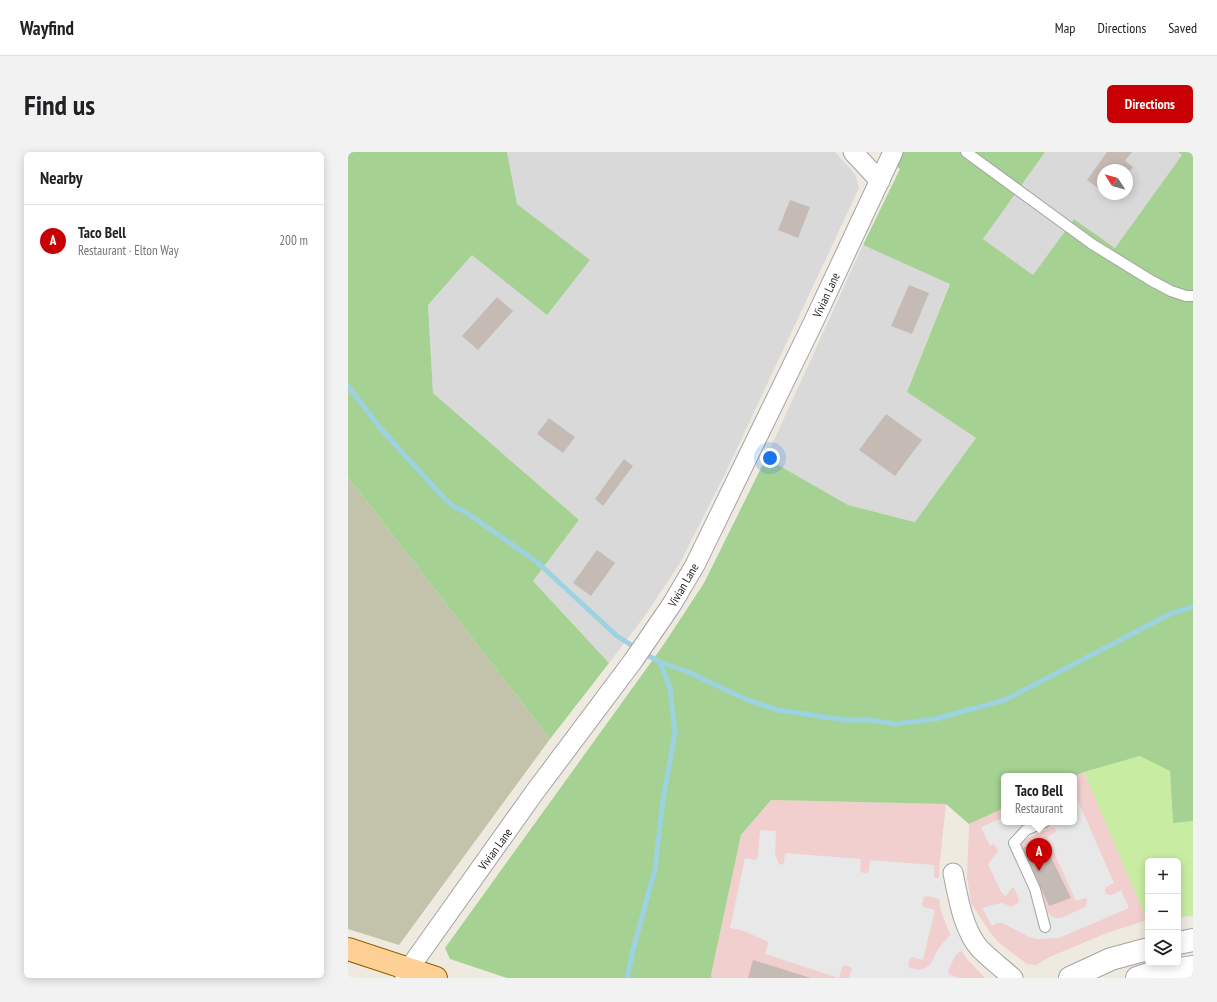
<!DOCTYPE html>
<html lang="en">
<head>
<meta charset="utf-8">
<style>
	:root { --surface:#fff; --page:#f2f2f2; --text:#202124; --muted:#757577; --line:#e0e0e0; --accent:#c80003 }
	body { margin:0; font-family:"PT Sans Narrow",sans-serif; background:var(--page); color:var(--text) }
	.controls { position:absolute; right:12px; bottom:12px; display:grid; overflow:hidden; border-radius:6px; box-shadow:0 2px 10px #0003 }
	.controls button { width:36px; height:36px; display:grid; place-items:center; padding:0; border:0; border-bottom:1px solid var(--line); background:var(--surface); color:var(--text); font:20px sans-serif }
	.compass { position:absolute; left:749px; top:12px; width:36px; height:36px; border-radius:50%; background:var(--surface); box-shadow:0 2px 10px #0003; rotate:306deg }
	.you { position:absolute; left:422px; top:306px; width:14px; height:14px; margin:-10px; border:3px solid #fff; border-radius:50%; background:#1a73e8; box-shadow:0 0 0 6px #1a73e833 }
	.badge { display:grid; place-items:center; width:26px; height:26px; border-radius:50%; background:var(--accent); color:#fff; font-size:13px; font-weight:700 }
	.pin { position:absolute; translate:-50% -33px; filter:drop-shadow(0 1px 2px #0008) }
	.pin::after { content:''; position:absolute; top:21px; width:14px; height:12px; background:inherit; clip-path:polygon(0 0,100% 0,50% 100%) }
	.popup { position:absolute; left:653px; top:621px; width:76px; height:52px; box-sizing:border-box; display:grid; place-content:center; border-radius:6px; background:var(--surface); filter:drop-shadow(0 1px 3px #0005); font-size:13px; white-space:nowrap; color:var(--muted) }
	.popup b { font-size:15px; color:var(--text) }
	.popup::after { content:''; position:absolute; left:50%; top:100%; margin-left:-8px; border:8px solid transparent; border-top-color:var(--surface) }
	.list { margin:0; padding:0; list-style:none }
	h2 { display:flex; justify-content:space-between; align-items:center; height:52px; margin:0; padding:0 16px; font-size:17px }
	h2 small { font-size:13px; font-weight:400; color:var(--muted) }
	.list li { display:grid; grid-template-columns:26px 1fr auto; gap:12px; align-items:center; box-sizing:border-box; height:72px; padding:0 16px; border-top:1px solid var(--line) }
	.list b { display:block; font-size:15px; white-space:nowrap }
	.list p { margin:0; font-size:13px; white-space:nowrap; color:var(--muted) }
	.list em { font-size:13px; font-style:normal; color:var(--muted) }
	.icon { flex:none; width:22px; height:22px; fill:none; stroke:currentColor; stroke-width:2; stroke-linecap:round; stroke-linejoin:round }
	.map { position:relative; flex:none; width:845px; height:826px; overflow:hidden; border-radius:6px }
	header { display:flex; align-items:center; gap:24px; box-sizing:border-box; height:56px; padding:0 20px; background:var(--surface); border-bottom:1px solid var(--line) }
	header strong { font-size:19px }
	nav { display:flex; gap:22px; margin-inline-start:auto; font-size:14px }
	.intro { display:flex; align-items:center; justify-content:space-between; box-sizing:border-box; height:96px; padding:0 24px }
	h1 { margin:0; font-size:28px }
	.button { padding:10px 18px; border-radius:6px; background:var(--accent); color:#fff; font-size:14px; font-weight:700 }
	main { display:flex; gap:24px; padding:0 24px }
	aside { flex:1; background:var(--surface); border-radius:6px; box-shadow:0 2px 10px #0003 }
	.map>svg:first-child { display:block }
	.residential { fill:#dad9d9; fill-rule:evenodd }
	.commercial { fill:#f1cfce }
	.construction { fill:#c3c3ac }
	.grass { fill:#c8eda2 }
	.forest { fill:#a5d192 }
	.parking { fill:#e8e8e8; fill-rule:evenodd }
	.lines { fill:none; stroke-linecap:round; stroke-linejoin:round }
	.stream { stroke:#9dd2e0; stroke-width:5 }
	.building { fill:#c6bbb4 }
	.service-casing { stroke:#a3a3a3; stroke-width:12 }
	.minor-casing { stroke:#a3a3a3; stroke-width:21 }
	.tertiary-casing { stroke:#a3a3a3; stroke-width:24 }
	.primary-casing { stroke:#946100; stroke-width:24 }
	.service { stroke:#fff; stroke-width:10 }
	.minor { stroke:#fff; stroke-width:19 }
	.tertiary { stroke:#fff; stroke-width:22 }
	.primary { stroke:#ffd095; stroke-width:22 }
	.labels { text-anchor:middle; dominant-baseline:central; stroke-width:3; stroke-linejoin:round; paint-order:stroke }
	.street-label { font-size:12px; fill:#1c1c1c; stroke:#fff }
</style>
</head>
<body>
<header>
<strong>Wayfind</strong>
<nav><a>Map</a><a>Directions</a><a>Saved</a></nav>
</header>
<div class="intro"><h1>Find us</h1><a class="button">Directions</a></div>
<main>
<aside>
<h2>Nearby<small></small></h2>
<ul class="list">
<li><span class="badge">A</span><div><b>Taco Bell</b><p>Restaurant · Elton Way</p></div><em>200 m</em></li>
</ul>
</aside>
<div class="map">
<svg width="845" height="826" viewBox="0 0 845 826">
	<rect width="100%" height="100%" fill="#eeeae0"/>
	<!-- residential -->
	<g class="residential">
		<path d="M159 0H487L507 22 511 36 376 324 332 411 296 465 261 511 185 429 231 368 85 241 80 153 124 103 242 109 169 52Z"/>
		<path d="M697 0H830L834 3 767 96 726 67 685 123 635 87ZM755 18H779V42H755Z"/>
		<path d="M515 93 602 131 559 240 628 286 568 370 500 353 418 306Z"/>
	</g>
	<!-- commercial -->
	<g class="commercial">
		<path d="M736 620 799 768 756 782 704 804 688 813 679 812 651 791 641 779 623 751 619 725 621 672 656 656V670H726V624Z"/>
		<path d="M423 648 598 652 591 718 592 756 600 778 619 807 637 826H364L363 823 393 683Z"/>
	</g>
	<!-- construction -->
	<path class="construction" d="M0 325 202 587 51 793 0 777Z"/>
	<!-- grass -->
	<path class="grass" d="M792 604 822 618 825 670 845 669V764L830 765V709H800V768H799L736 620Z"/>
	<!-- forest -->
	<g class="forest">
		<path d="M0 0H159L169 52 242 108 199 163 124 103 80 153 85 241 231 368 185 429 261 511 202 587 0 325Z"/>
		<path d="M533 0H697L635 87 685 123 726 67 767 96 834 3 830 0H845V669L825 671 822 619 792 604 736 620 726 624H656V656L621 672 598 652 423 648 393 683 363 823 364 826H159L102 807 97 796 314 495 356 431 418 306 500 353 567 370 628 286 559 240 602 132 515 93 552 17Z"/>
	</g>
	<!-- parking -->
	<g class="parking">
		<path d="M726 640 766 731 758 735 757 738 758 742 763 743 773 738 781 756 711 786 690 787 681 785 654 771H649L644 774 634 756 648 752 654 751 664 755 670 751 671 747 666 736H664L658 744 653 740 640 712 650 699 647 693 645 692 642 694 633 675 656 665V670H726ZM704 675 707 676 708 680 699 685 728 749 737 746 739 747V750L737 755 713 766H708L703 764 700 760 673 696V690L675 688Z"/>
		<path d="M412 678 428 679 427 703 431 712 433 713 436 711 437 701 513 707 512 718 515 721H518L521 719 522 708 586 713V724L587 726H590L595 724 596 750 588 746 580 744 576 745 574 753 576 755 587 758 575 808 564 805 562 807 560 814 562 816 571 818 577 816 582 813 590 797 602 783 605 775 622 799 611 800 607 804 600 819 602 823 611 826H501L504 817 502 815 497 813 494 815 491 826 417 802 420 792 419 789 393 778 382 776 397 706 407 708 410 705Z"/>
	</g>
	<g class="lines">
		<!-- stream -->
		<g class="stream">
			<path d="M0 234 33 277 97 347 106 355 116 359 189 410 269 484 288 496"/>
			<path d="M295 501 312 510 340 520 402 549 430 558 497 568H522L547 572 587 567 657 548 824 461 845 455"/>
			<path d="M279 826 285 798 307 717 315 648 327 581 322 536 312 510"/>
		</g>
	</g>
	<!-- building -->
	<g class="building">
		<path d="M759 0H784L777 9 785 15 779 22V18H755V40L739 28Z"/>
		<path d="M442 48 462 55 450 86 430 78Z"/>
		<path d="M561 133 581 141 564 182 543 174Z"/>
		<path d="M149 145 165 159 130 198 114 184Z"/>
		<path d="M538 262 574 288 547 324 511 298Z"/>
		<path d="M201 266 227 285 215 301 189 282Z"/>
		<path d="M276 307 285 314 255 354 247 347Z"/>
		<path d="M249 398 267 411 243 444 225 431Z"/>
		<path d="M694 687 723 746 701 754 675 696Z"/>
		<path d="M405 808 463 826H400Z"/>
	</g>
	<g class="lines">
		<!-- service casing -->
		<g class="service-casing">
			<g id="service">
				<path d="M618 0 744 92 804 129 823 139 838 144H845"/>
				<path d="M697 775 687 737 666 691 678 678 697 670"/>
			</g>
		</g>
		<!-- minor casing -->
		<g class="minor-casing">
			<g id="minor">
				<path d="M505 0 532 29"/>
				<path d="M605 721C610 745 615 778 632 797 642 807 654 816 665 826"/>
				<path d="M57 826 60 818 186 641 285 509 324 452 347 413 465 171 545 0"/>
			</g>
		</g>
		<!-- tertiary casing -->
		<g class="tertiary-casing">
			<g id="tertiary">
				<path d="M830 791 845 788"/>
				<path d="M722 826 763 807 800 797"/>
				<path d="M789 826 804 821 845 815"/>
			</g>
		</g>
		<!-- primary casing -->
		<g class="primary-casing">
			<path id="primary" d="M0 797 88 826"/>
		</g>
		<!-- service -->
		<use href="#service" class="service"/>
		<!-- minor -->
		<use href="#minor" class="minor"/>
		<!-- tertiary -->
		<use href="#tertiary" class="tertiary"/>
		<!-- primary -->
		<use href="#primary" class="primary"/>
	</g>
	<g class="labels">
		<!-- street labels -->
		<g class="street-label">
			<text transform="translate(478 143) rotate(-65)">Vivian Lane</text>
			<text transform="translate(335 433) rotate(-60)">Vivian Lane</text>
			<text transform="translate(147 697) rotate(-54)">Vivian Lane</text>
		</g>
	</g>
</svg>
<div class="controls">
<button>+</button>
<button>−</button>
<button><svg class="icon" aria-label="layers" viewBox="0 0 24 24"><path d="M12 4l9 5-9 5-9-5zM3 14l9 5 9-5"/></svg></button>
</div>
<svg class="compass" viewBox="-18 -18 36 36"><path d="M0-13l5 13h-10z" fill="#e53935"/><path d="M0 13l5-13h-10z" fill="#757577"/></svg>
<div class="you"></div>
<div class="pin badge" style="left:691px;top:719px">A</div>
<div class="popup"><b>Taco Bell</b>Restaurant</div>
</div>
</main>
</body>
</html>
